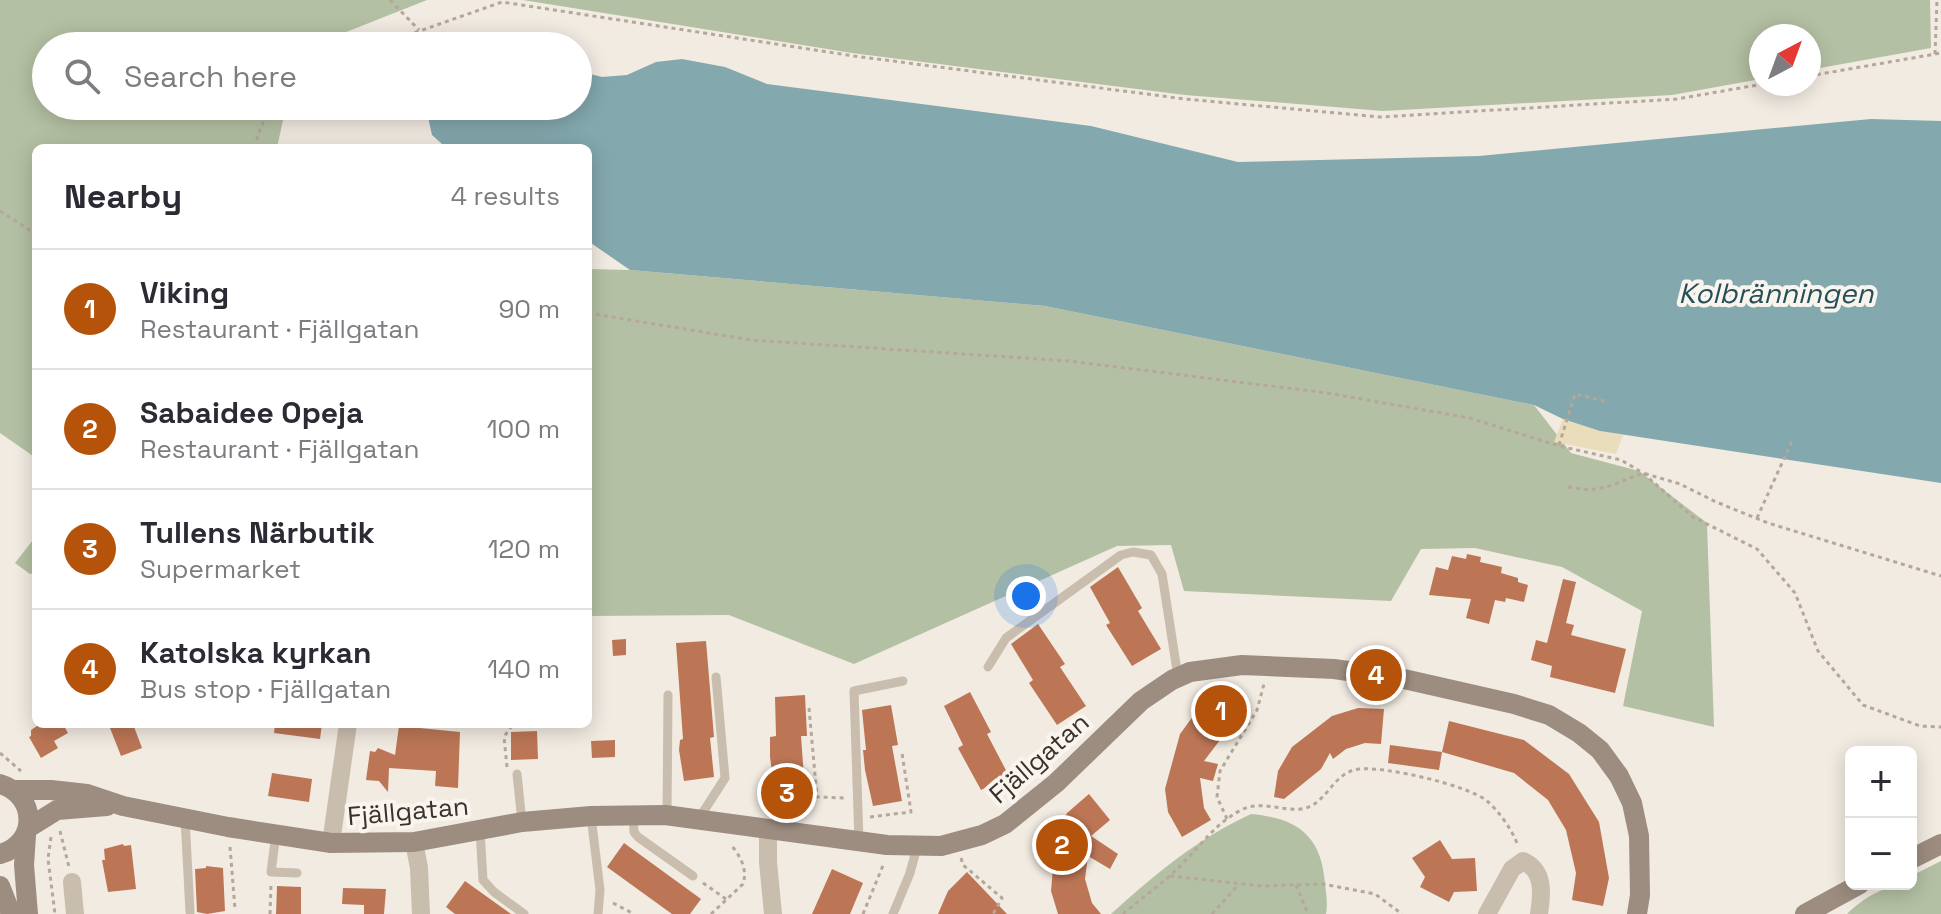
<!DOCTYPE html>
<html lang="en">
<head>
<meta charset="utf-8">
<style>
	:root { --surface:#fff; --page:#f2f2f3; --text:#2b2b33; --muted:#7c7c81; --line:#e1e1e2; --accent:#b45309 }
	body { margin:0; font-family:"Space Grotesk",sans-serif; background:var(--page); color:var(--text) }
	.controls { position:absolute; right:24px; bottom:24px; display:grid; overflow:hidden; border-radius:12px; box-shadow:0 4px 20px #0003 }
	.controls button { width:72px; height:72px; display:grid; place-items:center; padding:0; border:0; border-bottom:2px solid var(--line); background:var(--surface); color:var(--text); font:40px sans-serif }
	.compass { position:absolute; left:1749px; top:24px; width:72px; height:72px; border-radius:50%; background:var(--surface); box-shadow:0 4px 20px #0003; rotate:41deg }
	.you { position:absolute; left:1026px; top:596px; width:28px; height:28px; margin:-20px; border:6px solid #fff; border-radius:50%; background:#1a73e8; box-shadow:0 0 0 12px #1a73e833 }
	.badge { display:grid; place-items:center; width:52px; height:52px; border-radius:50%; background:var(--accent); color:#fff; font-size:26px; font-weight:700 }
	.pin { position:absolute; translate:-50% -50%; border:4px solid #fff; box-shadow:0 2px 8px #0006 }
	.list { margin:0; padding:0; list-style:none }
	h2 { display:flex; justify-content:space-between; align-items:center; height:104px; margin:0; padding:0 32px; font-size:34px }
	h2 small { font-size:26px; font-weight:400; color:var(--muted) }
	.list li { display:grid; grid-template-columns:52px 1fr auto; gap:24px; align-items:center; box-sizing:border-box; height:120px; padding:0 32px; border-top:2px solid var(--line) }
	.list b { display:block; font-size:30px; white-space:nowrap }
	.list p { margin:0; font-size:26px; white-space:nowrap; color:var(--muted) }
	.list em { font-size:26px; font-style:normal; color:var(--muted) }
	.icon { flex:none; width:44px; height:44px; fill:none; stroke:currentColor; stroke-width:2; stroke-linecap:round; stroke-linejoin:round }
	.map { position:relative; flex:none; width:1941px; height:914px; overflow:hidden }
	.search { position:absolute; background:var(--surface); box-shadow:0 4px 20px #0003; left:32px; top:32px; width:560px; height:88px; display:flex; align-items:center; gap:20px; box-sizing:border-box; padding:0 28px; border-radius:44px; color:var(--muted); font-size:30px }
	.panel { position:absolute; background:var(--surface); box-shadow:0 4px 20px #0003; left:32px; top:144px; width:560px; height:584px; border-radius:12px }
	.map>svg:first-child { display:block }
	.green { fill:#b4c0a3 }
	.sand { fill:#e9ddbc }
	.water { fill:#83a8ad }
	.building { fill:#bc7656 }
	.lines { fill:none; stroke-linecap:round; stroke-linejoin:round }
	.path { stroke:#b5a799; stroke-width:3; stroke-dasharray:4 4; stroke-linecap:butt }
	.lane { stroke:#c9bdae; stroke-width:9 }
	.street { stroke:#c9bdae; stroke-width:18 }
	.secondary { stroke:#9d8d80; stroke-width:20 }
	.labels { text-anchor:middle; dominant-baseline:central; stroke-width:8; stroke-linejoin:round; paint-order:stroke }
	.street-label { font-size:26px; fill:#39312c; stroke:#f9f5ee }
	.water-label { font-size:28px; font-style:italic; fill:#255057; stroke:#f9f5ee }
</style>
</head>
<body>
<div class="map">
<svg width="1941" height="914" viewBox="0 0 1941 914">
	<rect width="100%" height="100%" fill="#f2ebe2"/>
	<!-- green -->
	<g class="green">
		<path d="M0 0H427L311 46H46V106H286L277 148H36V458L0 433Z"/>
		<path d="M523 0H1930L1931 48 1809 70V36H1761V79L1672 95 1383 111 1185 95 852 53Z"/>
		<path d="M588 269 630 270 1045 306 1534 405 1571 453 1639 471 1707 523 1714 727 1623 706 1642 611 1562 567 1475 548 1421 549 1391 601 1184 591 1171 545 1117 546 854 664 729 615 588 616Z"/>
		<path d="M36 536V572L30 574 15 563Z"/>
		<path d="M1251 814C1296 818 1321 834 1325 883 1326 893 1328 904 1326 914H1111C1153 876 1198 838 1251 814Z"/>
		<path d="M1941 861V914H1847C1864 897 1887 884 1911 884V876Z"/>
	</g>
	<!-- sand -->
	<path class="sand" d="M1563 419 1600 431 1623 435 1616 454 1554 442Z"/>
	<!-- water -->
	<path class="water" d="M682 59 725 67 767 84 1091 126 1238 162 1479 156 1871 119 1941 121V483L1600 431 1563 419 1534 405 1045 306 630 270 588 241V148H483L442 144 432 135 428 117 434 106H578V71L602 77 627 75 656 62Z"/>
	<!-- building -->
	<g class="building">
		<path d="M1467 554 1481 557 1480 562 1502 567 1501 573 1518 578V582L1528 585 1524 602 1506 598 1505 602 1495 600 1489 624 1466 618 1471 599 1429 595 1436 567 1448 570 1452 556 1466 559Z"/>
		<path d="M1118 567 1142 608 1138 611 1161 649 1132 666 1106 625 1110 623 1090 587Z"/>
		<path d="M1563 579 1576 582 1566 623 1574 625 1571 635 1626 649 1615 693 1550 677 1552 666 1531 660 1536 640 1547 643Z"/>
		<path d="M1038 624 1065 664 1060 667 1086 706 1057 725 1029 683 1033 680 1011 644Z"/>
		<path d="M626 639V655L613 656 612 640Z"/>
		<path d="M706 641 714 737 710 738 714 777 684 781 679 750 680 740 683 739 676 643Z"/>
		<path d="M970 692 991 732 987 734 1009 776 981 790 958 748 963 745 944 706Z"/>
		<path d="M805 695 807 736H801L805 791 775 794 770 757V737L776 736 775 697Z"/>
		<path d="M1218 700 1235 729 1223 736 1204 761 1218 764 1213 781 1200 778 1204 808 1211 820 1182 837 1168 812 1165 789 1180 734 1194 715Z"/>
		<path d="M891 705 898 745 892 746 902 801 873 806 865 770 863 750H866L862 710Z"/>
		<path d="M1358 708 1384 709 1381 744 1365 743 1346 749 1333 759 1330 753 1321 769 1284 799 1274 797 1278 771 1292 747 1332 716Z"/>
		<path d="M1449 721 1524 740 1569 774 1599 822 1609 878 1603 906 1572 900 1576 873 1566 830 1548 800 1514 773 1442 752 1439 770 1388 763 1390 745 1442 752Z"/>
		<path d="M40 724H63L68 733 54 741 58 748 41 758 29 737 31 736V730Z"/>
		<path d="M120 724H133L142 748 121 756 110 728Z"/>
		<path d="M275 724H322L320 739 274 733Z"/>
		<path d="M399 726 460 732 458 788 435 786 436 771 389 768 388 792 379 781 366 780 370 751 375 752 378 748 395 755Z"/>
		<path d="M537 731 538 759 511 760V732Z"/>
		<path d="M615 740V757L592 758 591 741Z"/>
		<path d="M272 773 312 779 309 802 268 796Z"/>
		<path d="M1089 794 1110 820 1091 836 1118 854 1110 869 1088 856 1085 879 1092 903 1101 914H1058L1051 891 1056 834 1067 813Z"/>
		<path d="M1440 840 1452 859 1475 858 1477 891 1454 892 1449 902 1420 887 1425 877 1412 858Z"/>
		<path d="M624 843 701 899 690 914H672L607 867Z"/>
		<path d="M123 844 124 846 131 845 136 889 108 892 102 860H105L104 849Z"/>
		<path d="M206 866 223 868 225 911 207 914 197 912 195 869 206 868Z"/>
		<path d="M832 869 863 883 850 914H812Z"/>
		<path d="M967 872 1007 914H938L948 891Z"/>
		<path d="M465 881 511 914H455L446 907Z"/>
		<path d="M277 886 301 887V914H276Z"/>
		<path d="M343 888 386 889 384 914H364V905L342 904Z"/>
	</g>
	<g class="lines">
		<!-- path -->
		<g class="path">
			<path d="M390 0 419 30"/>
			<path d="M377 46 502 2 854 56 1185 99 1380 117 1677 99 1763 84"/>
			<path d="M1935 54 1937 0"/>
			<path d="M1809 76 1941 53"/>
			<path d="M259 148 257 137 270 106"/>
			<path d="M0 211 36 234"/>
			<path d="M588 313 751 340 1069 361 1327 393 1470 418 1559 446 1621 460 1643 473 1693 517 1757 549 1795 593 1818 651 1863 705 1920 726 1941 727"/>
			<path d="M1559 445 1575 394 1608 402"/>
			<path d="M1568 487 1589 490 1607 487 1643 473 1680 484 1714 501 1768 523 1941 576"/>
			<path d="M1757 518 1792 441"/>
			<path d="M809 708 817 797 846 798"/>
			<path d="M0 753 21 771"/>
			<path d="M507 767 504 737 513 724"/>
			<path d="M870 817 911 812 902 753"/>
			<path d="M1227 819 1217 797 1220 771 1257 710 1264 684"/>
			<path d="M60 831 69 867"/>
			<path d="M51 837 48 859 55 914"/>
			<path d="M230 847 235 909"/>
			<path d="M961 858 963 865 1002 898 993 914"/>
			<path d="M1170 876 1262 886 1323 884 1375 894 1402 914"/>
			<path d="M703 883 726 899"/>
			<path d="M1296 885 1308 914"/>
			<path d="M613 903 634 914"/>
			<path d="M270 914 271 884"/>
			<path d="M711 914 743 884C748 869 740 855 730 844"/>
			<path d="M863 914 884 863"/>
			<path d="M1123 914C1143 897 1165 882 1183 863 1202 844 1216 823 1241 810 1260 800 1281 811 1301 809 1327 806 1332 772 1359 769 1384 766 1468 785 1487 801 1499 811 1513 831 1518 846"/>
			<path d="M1212 914 1238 885"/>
		</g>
		<!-- lane -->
		<g class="lane">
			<path d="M988 667 1006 638 1121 555 1133 552 1151 555 1162 574 1178 677"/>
			<path d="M517 774 522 822"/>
			<path d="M633 815 634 832 638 837 693 876"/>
			<path d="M591 816 600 890 598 914"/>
			<path d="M667 816 668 695"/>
			<path d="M185 818 190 912"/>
			<path d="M698 820 725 778 716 677"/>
			<path d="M480 831 483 880 494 892 524 914"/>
			<path d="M276 834 271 872 297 873"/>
			<path d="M859 841 854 691 903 681"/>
			<path d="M893 914 910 873 917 847"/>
		</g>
		<!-- street -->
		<g class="street">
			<path d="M768 828V862L773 914"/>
			<path d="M414 842 419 868 421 914"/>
			<path d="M331 843 348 724"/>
			<path d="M72 882 75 914"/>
			<path d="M1487 914 1512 869 1523 861C1545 871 1542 894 1539 914"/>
		</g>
		<!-- secondary -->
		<g class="secondary">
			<path d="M0 784C38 795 38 844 0 854"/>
			<path d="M15 790H51L87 794 123 806 228 827 331 843 414 842 522 822 591 816 665 815 887 845 941 846 982 835 1005 824 1056 783 1141 701 1172 680 1190 672 1242 665 1334 669 1404 679 1514 704 1549 715 1579 733 1600 750 1619 776 1632 803 1639 836 1640 895 1637 914"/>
			<path d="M28 828 57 810 107 806"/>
			<path d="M26 835 24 865 28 914"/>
			<path d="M1911 859 1941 844"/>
			<path d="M0 886 11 914"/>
			<path d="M1805 914 1860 884"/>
		</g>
	</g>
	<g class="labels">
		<!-- street labels -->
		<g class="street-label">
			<text transform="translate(1039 758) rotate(-41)">Fjällgatan</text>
			<text transform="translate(408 811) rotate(-5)">Fjällgatan</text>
		</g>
		<!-- water labels -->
		<g class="water-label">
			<text x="1776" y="293">Kolbränningen</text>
		</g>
	</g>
</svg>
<div class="controls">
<button>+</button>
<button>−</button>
</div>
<svg class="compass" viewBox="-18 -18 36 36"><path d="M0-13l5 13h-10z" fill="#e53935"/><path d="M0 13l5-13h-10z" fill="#7c7c81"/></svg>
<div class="you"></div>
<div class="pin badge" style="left:1221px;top:711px">1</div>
<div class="pin badge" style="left:1062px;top:845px">2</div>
<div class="pin badge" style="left:787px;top:793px">3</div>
<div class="pin badge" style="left:1376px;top:675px">4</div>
<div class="search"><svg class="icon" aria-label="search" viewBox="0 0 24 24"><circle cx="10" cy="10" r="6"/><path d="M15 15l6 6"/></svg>Search here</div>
<section class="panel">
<h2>Nearby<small>4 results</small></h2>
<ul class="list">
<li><span class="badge">1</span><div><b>Viking</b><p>Restaurant · Fjällgatan</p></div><em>90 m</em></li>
<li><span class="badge">2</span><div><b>Sabaidee Opeja</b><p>Restaurant · Fjällgatan</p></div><em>100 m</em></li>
<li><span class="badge">3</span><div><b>Tullens Närbutik</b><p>Supermarket</p></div><em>120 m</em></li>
<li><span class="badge">4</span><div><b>Katolska kyrkan</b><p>Bus stop · Fjällgatan</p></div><em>140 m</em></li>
</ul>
</section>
</div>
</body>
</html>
